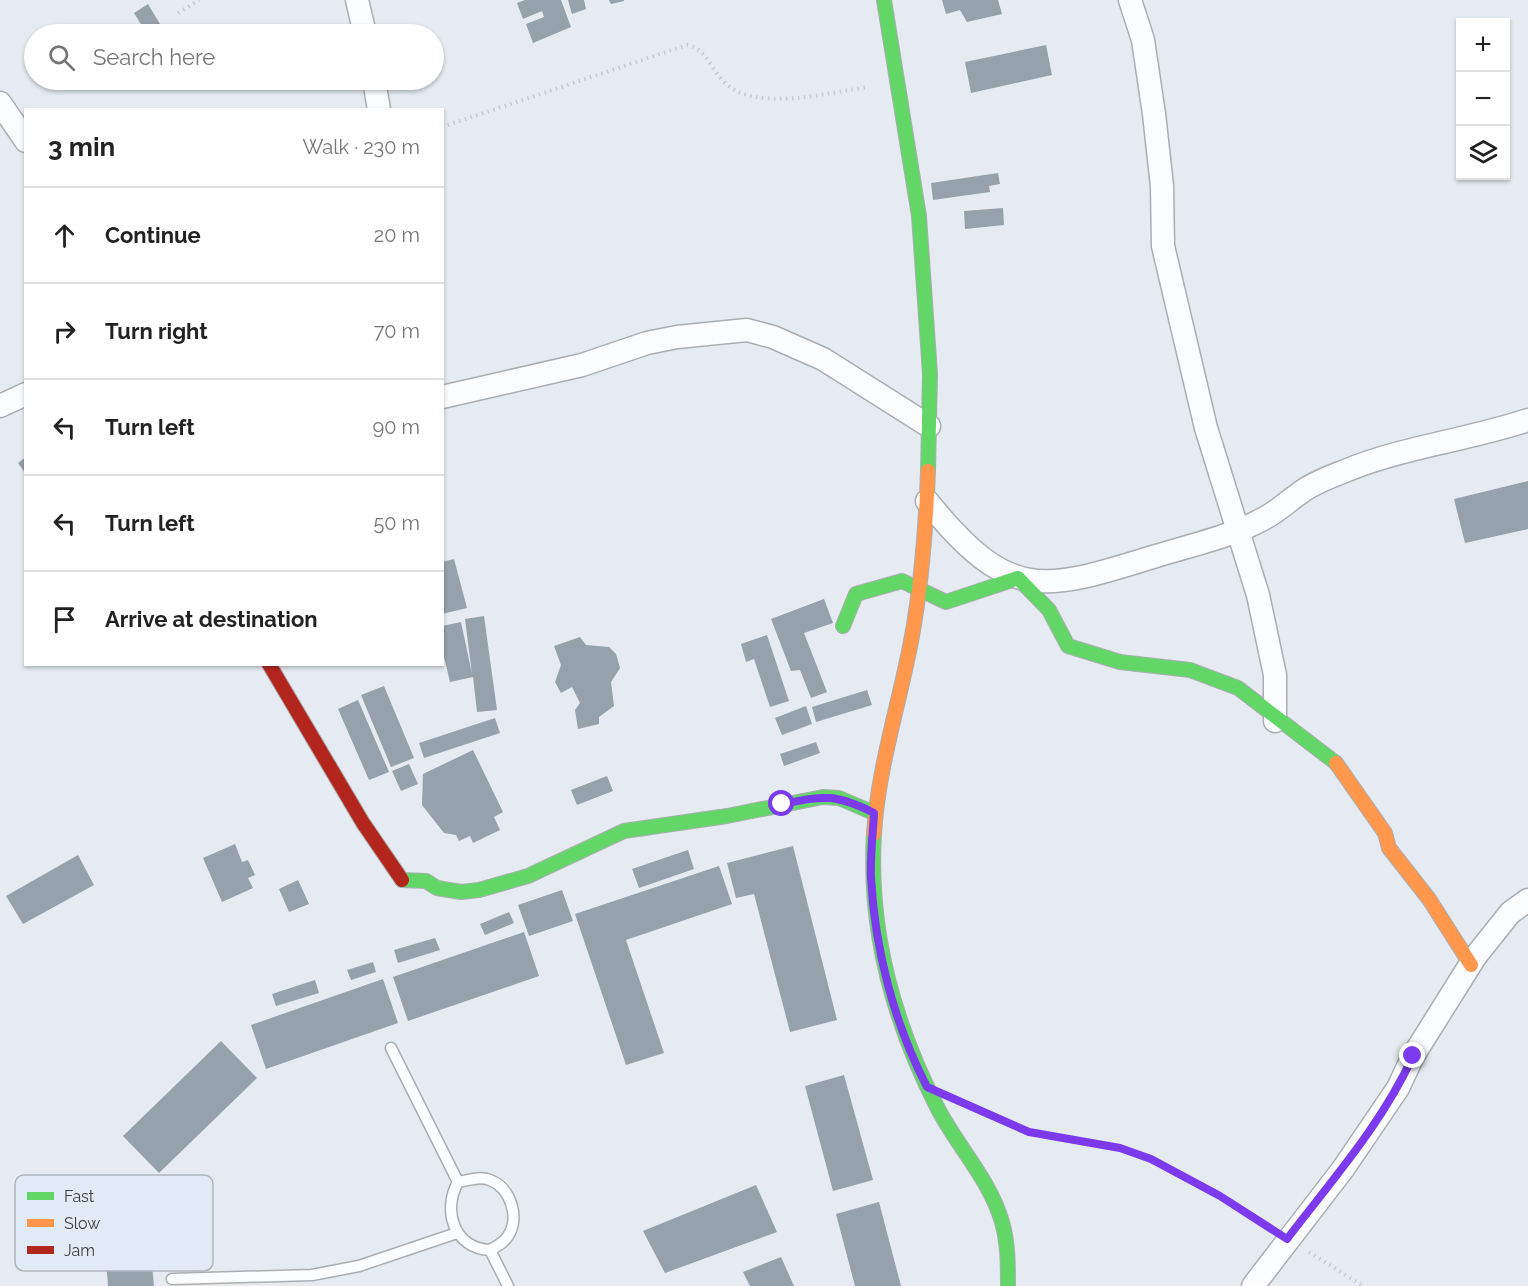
<!DOCTYPE html>
<html lang="en">
<head>
<meta charset="utf-8">
<style>
	:root { --surface:#fff; --page:#f6f6f6; --text:#222; --muted:#767676; --line:#e0e0e0 }
	body { margin:0; font-family:Raleway,sans-serif; background:var(--page); color:var(--text) }
	.controls { position:absolute; right:18px; top:18px; display:grid; overflow:hidden; border-radius:0px; box-shadow:0 2px 4px #0004 }
	.controls button { width:54px; height:54px; display:grid; place-items:center; padding:0; border:0; border-bottom:2px solid var(--line); background:var(--surface); color:var(--text); font:30px sans-serif }
	.stop { position:absolute; width:18px; height:18px; margin:-14px; border:4px solid #7c3aed; border-radius:50%; background:#fff }
	.stop.end { background:#7c3aed; border-color:#fff; box-shadow:0 2px 6px #0008 }
	.list { margin:0; padding:0; list-style:none }
	h2 { display:flex; justify-content:space-between; align-items:center; height:78px; margin:0; padding:0 24px; font-size:26px }
	h2 small { font-size:20px; font-weight:400; color:var(--muted) }
	.list li { display:grid; grid-template-columns:39px 1fr auto; gap:18px; align-items:center; box-sizing:border-box; height:96px; padding:0 24px; border-top:2px solid var(--line) }
	.list b { display:block; font-size:22px; white-space:nowrap }
	.list em { font-size:20px; font-style:normal; color:var(--muted) }
	.icon { flex:none; width:33px; height:33px; fill:none; stroke:currentColor; stroke-width:2; stroke-linecap:round; stroke-linejoin:round }
	.map { position:relative; flex:none; width:1528px; height:1286px; overflow:hidden }
	.search { position:absolute; background:var(--surface); box-shadow:0 2px 4px #0004; left:24px; top:24px; width:420px; height:66px; display:flex; align-items:center; gap:15px; box-sizing:border-box; padding:0 21px; border-radius:33px; color:var(--muted); font-size:22px }
	.panel { position:absolute; background:var(--surface); box-shadow:0 2px 4px #0004; left:24px; top:108px; width:420px; height:558px; border-radius:0px }
	.map>svg:first-child { display:block }
	.building { fill:#95a1ab }
	.lines { fill:none; stroke-linecap:round; stroke-linejoin:round }
	.lane-casing { stroke:#aaaeb2; stroke-width:13 }
	.street-casing { stroke:#aaaeb2; stroke-width:25 }
	.fast-casing { stroke:#aaaeb2; stroke-width:16 }
	.slow-casing { stroke:#aaaeb2; stroke-width:16 }
	.jam-casing { stroke:#aaaeb2; stroke-width:16 }
	.path { stroke:#c8cacc; stroke-width:4; stroke-dasharray:1.5 4.5; stroke-linecap:butt }
	.lane { stroke:#fbfcfd; stroke-width:10 }
	.street { stroke:#fbfcfd; stroke-width:22 }
	.fast { stroke:#63d668; stroke-width:14 }
	.slow { stroke:#ff974d; stroke-width:14 }
	.jam { stroke:#b3261e; stroke-width:14 }
	.route { stroke:#7c3aed; stroke-width:8 }
	.key { fill:#e0ebf5; stroke:#aeb7bf; stroke-width:1.5 }
	.key-label { font-size:16px; fill:#393e41 }
</style>
</head>
<body>
<div class="map">
<svg width="1528" height="1286" viewBox="0 0 1528 1286">
	<rect width="100%" height="100%" fill="#e5ebf0"/>
	<!-- building -->
	<g class="building">
		<path d="M525 0H561L571 27 533 43 526 24 544 17 542 11 523 19 517 3Z"/>
		<path d="M568 0H584L586 9 572 14Z"/>
		<path d="M609 0H624V1L611 4Z"/>
		<path d="M942 0H998L1002 14 967 22 960 10 946 14Z"/>
		<path d="M148 4 166 34H147L134 13Z"/>
		<path d="M1046 45 1052 75 971 93 965 62Z"/>
		<path d="M998 173 1000 184 989 186 990 192 933 200 931 183Z"/>
		<path d="M1003 208 1004 225 965 229 964 211Z"/>
		<path d="M26 457V474L18 463Z"/>
		<path d="M1528 481V529L1465 543 1454 499Z"/>
		<path d="M454 559 467 608 442 614V562Z"/>
		<path d="M824 599 833 623 804 633 827 692 811 698 800 670 791 671 771 619Z"/>
		<path d="M484 616 497 710 477 712 473 677 450 682 442 648V626L461 622 472 674 465 619Z"/>
		<path d="M767 635 789 701 770 707 754 659 746 662 741 644Z"/>
		<path d="M580 637 586 645 609 647 616 654 620 668 611 682 614 706 599 717V724L578 729 575 710 580 703 572 687 561 693 555 682 561 665 554 646Z"/>
		<path d="M384 686 414 758 391 767 361 695Z"/>
		<path d="M867 690 872 705 816 722 812 707Z"/>
		<path d="M358 700 389 772 369 780 338 709Z"/>
		<path d="M806 706 812 724 782 735 775 718Z"/>
		<path d="M495 718 500 733 424 758 419 743Z"/>
		<path d="M816 742 820 753 784 766 780 754Z"/>
		<path d="M473 750 503 812 494 817 500 830 473 843 470 836 459 841 456 835 444 833 422 805 423 774Z"/>
		<path d="M409 764 418 784 401 791 392 771Z"/>
		<path d="M607 776 613 791 577 805 571 790Z"/>
		<path d="M235 844 242 862 248 860 255 875 248 878 253 888 222 902 203 858Z"/>
		<path d="M793 846 837 1020 790 1032 754 894 736 898 727 863Z"/>
		<path d="M688 850 694 869 639 888 632 869Z"/>
		<path d="M78 855 94 885 23 924 6 896Z"/>
		<path d="M719 866 732 904 626 940 664 1053 626 1065 575 914Z"/>
		<path d="M298 880 309 904 289 912 279 889Z"/>
		<path d="M562 890 573 921 529 936 518 905Z"/>
		<path d="M509 912 514 923 485 935 480 924Z"/>
		<path d="M524 932 539 976 408 1021 393 977Z"/>
		<path d="M435 938 440 950 398 963 394 950Z"/>
		<path d="M373 962 376 972 351 980 347 970Z"/>
		<path d="M383 979 398 1023 266 1069 251 1025Z"/>
		<path d="M315 980 319 993 276 1006 272 994Z"/>
		<path d="M221 1041 257 1078 159 1173 123 1136Z"/>
		<path d="M844 1075 873 1180 833 1191 805 1086Z"/>
		<path d="M144 1181 154 1286H108L100 1184Z"/>
		<path d="M756 1185 777 1232 665 1273 643 1231Z"/>
		<path d="M879 1202 901 1286H855L836 1214Z"/>
		<path d="M781 1257 794 1286H750L743 1272Z"/>
	</g>
	<g class="lines">
		<!-- lane casing -->
		<g class="lane-casing">
			<g id="lane">
				<path d="M391 1048 458 1182C442 1211 454 1248 490 1250L508 1286"/>
				<path d="M458 1182C469 1180 480 1176 490 1180 511 1188 520 1218 508 1236 504 1243 497 1246 490 1250"/>
				<path d="M172 1279 312 1275 359 1266 457 1233"/>
			</g>
		</g>
		<!-- street casing -->
		<g class="street-casing">
			<g id="street">
				<path d="M357 0 365 34"/>
				<path d="M1130 0 1143 40 1154 114 1162 186 1163 246 1206 428 1258 595 1275 675V721"/>
				<path d="M374 80 379 110"/>
				<path d="M0 103 26 141"/>
				<path d="M442 397 582 365 647 343 677 337 747 330 773 337 823 359 929 426"/>
				<path d="M0 406 26 394"/>
				<path d="M927 501C1009 602 1041 592 1156 556 1192 545 1230 537 1263 519 1277 512 1287 502 1300 493 1313 483 1330 477 1345 471 1403 447 1468 440 1528 420"/>
				<path d="M1253 1286 1343 1169 1398 1088 1413 1056 1475 957 1510 913 1528 900"/>
			</g>
		</g>
		<!-- fast casing -->
		<g class="fast-casing">
			<g id="fast">
				<path d="M884 0 919 216 930 374 928 471"/>
				<path d="M843 626 856 594 902 581 946 602 1018 578 1049 610 1068 646 1120 662 1190 670 1238 688 1336 763"/>
				<path d="M874 834C868 931 893 1021 937 1107 957 1146 990 1180 1002 1222 1008 1243 1008 1264 1008 1286"/>
				<path d="M402 880 426 881 437 888 461 892 479 890 528 876 624 831 727 816 823 797 839 798 874 813"/>
			</g>
		</g>
		<!-- slow casing -->
		<g class="slow-casing">
			<g id="slow">
				<path d="M1336 763 1385 833 1389 848 1429 899 1471 965"/>
				<path d="M874 834C878 767 900 702 912 636 922 581 926 526 928 471"/>
			</g>
		</g>
		<!-- jam casing -->
		<g class="jam-casing">
			<path id="jam" d="M269 664 363 823 402 880"/>
		</g>
		<!-- path -->
		<g class="path">
			<path d="M178 13 199 0"/>
			<path d="M442 127 687 45C706 48 712 71 725 83 757 113 829 92 869 87"/>
			<path d="M971 1106 1029 1132 1120 1148 1151 1159 1220 1196 1266 1227"/>
			<path d="M1309 1252 1363 1286"/>
		</g>
		<!-- lane -->
		<use href="#lane" class="lane"/>
		<!-- street -->
		<use href="#street" class="street"/>
		<!-- fast -->
		<use href="#fast" class="fast"/>
		<!-- slow -->
		<use href="#slow" class="slow"/>
		<!-- jam -->
		<use href="#jam" class="jam"/>
	</g>
	<g class="lines">
		<!-- route -->
		<path class="route" d="M782 804C824 796 834 793 874 813 873 834 870 857 871 878 875 950 894 1023 927 1087L1029 1132 1120 1148 1151 1159 1220 1196 1287 1239C1332 1180 1382 1124 1413 1056"/>
	</g>
	<!-- legend -->
	<rect x="15" y="1175" width="198" height="96" rx="9" class="key"/>
	<rect x="27" y="1192" width="27" height="8" fill="#63d668"/>
	<rect x="27" y="1219" width="27" height="8" fill="#ff974d"/>
	<rect x="27" y="1246" width="27" height="8" fill="#b3261e"/>
	<g class="key-label">
		<text x="64" y="1202">Fast</text>
		<text x="64" y="1229">Slow</text>
		<text x="64" y="1256">Jam</text>
	</g>
</svg>
<div class="controls">
<button>+</button>
<button>−</button>
<button><svg class="icon" aria-label="layers" viewBox="0 0 24 24"><path d="M12 4l9 5-9 5-9-5zM3 14l9 5 9-5"/></svg></button>
</div>
<div class="stop" style="left:782px;top:804px"></div>
<div class="stop end" style="left:1413px;top:1056px"></div>
<div class="search"><svg class="icon" aria-label="search" viewBox="0 0 24 24"><circle cx="10" cy="10" r="6"/><path d="M15 15l6 6"/></svg>Search here</div>
<section class="panel">
<h2>3 min<small>Walk · 230 m</small></h2>
<ul class="list">
<li><svg class="icon" aria-label="ahead" viewBox="0 0 24 24"><path d="M12 20V5M6 11l6-6 6 6"/></svg><div><b>Continue</b></div><em>20 m</em></li>
<li><svg class="icon" aria-label="right" viewBox="0 0 24 24"><path d="M7 20v-9h11M14 6l5 5-5 5"/></svg><div><b>Turn right</b></div><em>70 m</em></li>
<li><svg class="icon" aria-label="left" viewBox="0 0 24 24"><path d="M17 20v-9H6M10 6l-5 5 5 5"/></svg><div><b>Turn left</b></div><em>90 m</em></li>
<li><svg class="icon" aria-label="left" viewBox="0 0 24 24"><path d="M17 20v-9H6M10 6l-5 5 5 5"/></svg><div><b>Turn left</b></div><em>50 m</em></li>
<li><svg class="icon" aria-label="arrive" viewBox="0 0 24 24"><path d="M6 21V4h12l-3 4 3 4H6"/></svg><div><b>Arrive at destination</b></div></li>
</ul>
</section>
</div>
</body>
</html>
